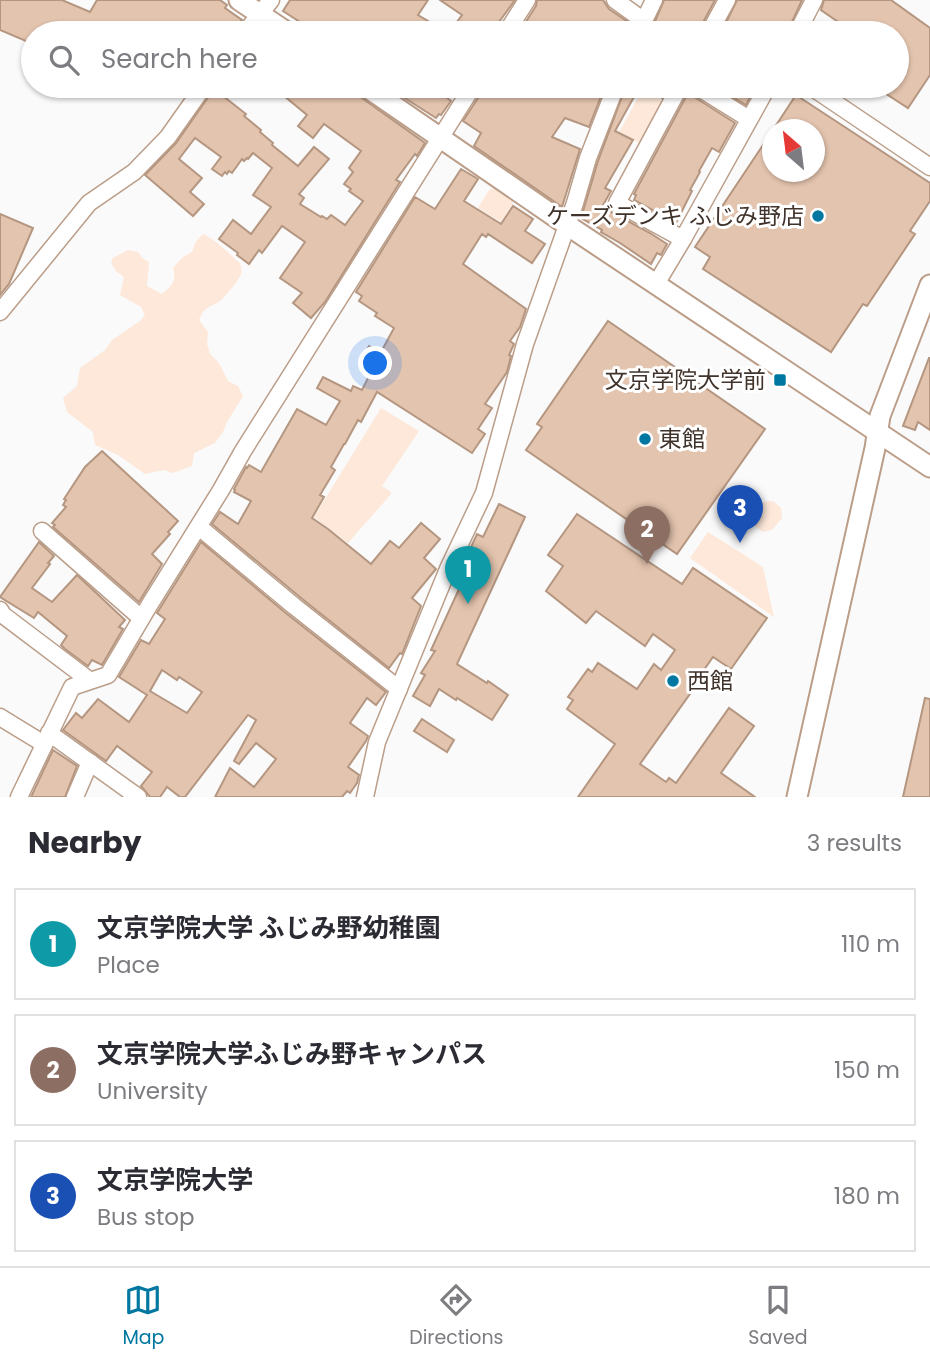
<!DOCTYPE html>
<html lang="en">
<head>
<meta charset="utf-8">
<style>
	:root { --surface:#fff; --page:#f2f2f3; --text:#2b2b33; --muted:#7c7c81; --line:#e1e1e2; --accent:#0077a0 }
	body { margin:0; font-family:Poppins,"Noto Sans JP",sans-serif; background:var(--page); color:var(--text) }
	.compass { position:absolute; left:762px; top:119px; width:63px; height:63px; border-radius:50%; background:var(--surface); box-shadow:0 2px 5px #0004; rotate:332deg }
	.you { position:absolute; left:376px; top:364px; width:24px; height:24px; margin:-18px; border:5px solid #fff; border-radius:50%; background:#1a73e8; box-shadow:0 0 0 10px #1a73e833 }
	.badge { display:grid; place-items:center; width:46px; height:46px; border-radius:50%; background:var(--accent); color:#fff; font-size:23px; font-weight:700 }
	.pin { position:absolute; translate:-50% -58px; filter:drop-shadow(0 2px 4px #0008) }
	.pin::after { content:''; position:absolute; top:37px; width:24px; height:21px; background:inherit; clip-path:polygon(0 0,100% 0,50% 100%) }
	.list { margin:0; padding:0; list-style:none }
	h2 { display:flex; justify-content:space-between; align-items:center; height:91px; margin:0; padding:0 28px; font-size:30px }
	h2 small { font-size:23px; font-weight:400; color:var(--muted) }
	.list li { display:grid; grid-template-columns:46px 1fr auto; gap:21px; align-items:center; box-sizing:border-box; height:112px; margin:0 14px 14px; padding:0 14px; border:2px solid var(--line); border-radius:0px }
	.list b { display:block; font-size:26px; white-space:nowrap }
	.list p { margin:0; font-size:23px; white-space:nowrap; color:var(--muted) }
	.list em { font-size:23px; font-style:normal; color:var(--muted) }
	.icon { flex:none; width:38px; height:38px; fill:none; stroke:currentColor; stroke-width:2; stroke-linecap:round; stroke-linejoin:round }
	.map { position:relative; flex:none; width:930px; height:797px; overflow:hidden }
	.search { position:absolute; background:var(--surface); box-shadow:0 2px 5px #0004; left:21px; right:21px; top:21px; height:77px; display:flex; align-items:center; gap:18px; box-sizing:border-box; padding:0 24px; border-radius:38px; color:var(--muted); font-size:26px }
	.sheet { height:469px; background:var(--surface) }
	nav { display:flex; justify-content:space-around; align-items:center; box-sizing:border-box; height:98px; border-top:2px solid var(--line); background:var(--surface); font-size:19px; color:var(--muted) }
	nav a { display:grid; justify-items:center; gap:4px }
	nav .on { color:var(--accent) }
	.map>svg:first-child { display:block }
	.green { fill:#fde8d9 }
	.building { fill:#e3c4ae; stroke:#b49681; stroke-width:2; fill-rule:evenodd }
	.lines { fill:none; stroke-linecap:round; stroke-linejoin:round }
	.minor-casing { stroke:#bb9d88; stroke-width:19 }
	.tertiary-casing { stroke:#bb9d88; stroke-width:23 }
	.minor { stroke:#fff; stroke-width:16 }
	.tertiary { stroke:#fff; stroke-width:19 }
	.poi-dot { fill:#0077a0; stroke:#fff; stroke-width:2.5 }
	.labels { text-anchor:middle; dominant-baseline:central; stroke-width:6; stroke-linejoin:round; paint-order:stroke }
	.poi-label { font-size:23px; fill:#40332b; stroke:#fff; text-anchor:end }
</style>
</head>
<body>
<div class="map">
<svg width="930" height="797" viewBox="0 0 930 797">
	<rect width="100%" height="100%" fill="#fafafa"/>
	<!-- green -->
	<g class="green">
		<path d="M643 89 666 103 643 145 619 132Z"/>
		<path d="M494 188 514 201 501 222 478 208 489 190Z"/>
		<path d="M203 234C215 239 229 254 240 263 241 267 242 270 241 274 239 280 225 297 220 301 209 309 206 304 199 320L208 332 207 344 210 354 219 363 228 381 238 386 243 396 227 422 223 432 215 443 194 453 192 466 173 473 164 470 145 474 118 455 95 445 93 432 67 412 63 398 77 386 80 368 105 350 112 340 140 321 145 315 141 307 120 295 124 277 116 271 111 263 113 258 128 250 138 252 142 258 149 262 147 286 162 294C172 286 177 280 173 268L183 257 192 252 195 243Z"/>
		<path d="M381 408 419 431 382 486 390 491 391 494 348 543 314 517Z"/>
		<path d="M773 501 781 508 782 518 772 530 763 532 752 524 751 514 761 502Z"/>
		<path d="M708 532 763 567 774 617 690 558Z"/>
	</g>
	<!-- building -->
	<g class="building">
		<path d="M0 0H62L90 12 97 0H220L227 5 225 8 242 20 236 27 235 33H145L139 29 136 33H33V44L0 30Z"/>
		<path d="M290 0H428L418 15 448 33H351L347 31 345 33H317L283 11Z"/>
		<path d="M440 0H515L491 33H449L462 15Z"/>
		<path d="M537 0H603L609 9 631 24 628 33H585L571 23 564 33H524L520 31 536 6Z"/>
		<path d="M664 0H715L700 28 699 33H650Z"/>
		<path d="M737 0H802L787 33H721Z"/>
		<path d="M824 0H891L930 28V75L908 108 874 86H897V33H834L841 24 821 10Z"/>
		<path d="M272 86H345L425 143 417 156 415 154 396 180 400 182 325 302 311 318 293 303 302 293 280 278 305 242 282 226 262 253 259 250 249 264 237 255 238 253 219 239 233 220 251 234 271 207 253 195 272 168 253 153 248 159 247 158 244 161 242 159 232 173 229 171 227 174 225 172 222 176 212 169 221 157 195 138 179 159 202 178 190 192 204 204 193 216 145 175 176 143 214 89 246 114 244 116 261 130 260 132 273 143 272 145 298 166 314 147 329 159 299 194 304 198 300 204 321 217 322 216 327 219 331 215 345 225 363 201 349 191 351 189 344 184 353 172 349 168 361 151 324 124 313 138 298 126 307 115Z"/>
		<path d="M386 86H453L446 97 451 101 441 115 439 114 436 118Z"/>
		<path d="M483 86H605L589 127 565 118 552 137 580 149 562 207 474 146 481 133 463 121 482 92Z"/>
		<path d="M626 86H668L662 98 640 86 615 131 633 140 605 188 611 191 602 207 650 233 667 244 661 255 657 253 651 264 620 243 601 232 602 230 581 218 598 161Z"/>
		<path d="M715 86H749L754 89 746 105Z"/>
		<path d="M688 93 735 123 719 152 712 148 699 171 700 172 690 190 692 191 676 223 634 200 636 195 634 194Z"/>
		<path d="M796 95 930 183V201L910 231 915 234 867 306 863 304 831 352 703 269 710 257 695 247 773 130V172H815V130H773Z"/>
		<path d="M461 169 478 179 464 201 501 224 513 206 533 219 525 231 545 244 532 263 488 234 486 237 482 234 463 264 526 309 520 327 510 341 514 344 509 355 511 356 507 372 485 404 492 408 478 429 485 434 472 453 377 392 361 422 358 420 345 444H344L331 467 335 470 320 495 324 497 312 518 328 529 371 564 390 541 399 548 421 523 440 539 424 558 436 569 412 598 421 606 402 654 400 653 389 668 301 598 212 524 220 512 238 524 251 501 234 492 235 490 234 489 246 467 247 468 249 465 261 472 297 409 326 425 340 401 317 388 323 377 351 391 353 386 362 390 373 368 361 361 369 346 381 352 394 328 375 316 377 313 359 301 362 296 356 292 415 197 435 209Z"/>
		<path d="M0 214 33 228 9 284 0 295Z"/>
		<path d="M608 321 765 429 677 554 526 450 542 427 537 424Z"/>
		<path d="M929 358H930V430L918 422 915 430 903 426Z"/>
		<path d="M102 451 178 521 168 532 170 534 152 554 162 564 139 602 53 527 55 525 52 523 66 507 63 505 66 500 64 499 85 467Z"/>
		<path d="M499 504 525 517 457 664 487 683 488 681 508 695 492 720 457 698 456 700 439 689 430 706 413 696 425 675 421 673 435 651 431 650 477 550 471 547 477 534 483 537Z"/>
		<path d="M577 514 682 584 693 568 767 618 731 669 713 657 690 690 692 691 640 764 666 782 669 778 676 783 729 708 754 726 721 773 755 797H578L615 744 567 709 573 700 568 697 588 669 592 672 598 663 637 689 654 664 661 670 675 650 653 634 645 646 596 611 586 623 546 591 563 566 548 555Z"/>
		<path d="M39 542 54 556 48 563 50 564 32 588 52 602 77 575 125 620 119 627 123 629 102 665 92 660 88 666 65 649 61 645 67 636 38 612 34 618 0 597Z"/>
		<path d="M201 542 287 614 386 692 376 705 367 698 350 723 368 736 366 741 348 767 359 775 357 783 350 793 347 791 342 797H215L230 768 254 787 276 759 256 743 239 764 234 761 256 720 248 715 185 797H180L167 787 160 797H150L141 786 152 772 117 746 106 761 63 730 76 713 82 718 98 699 129 722 147 695 119 677 141 640 149 644 165 619 157 613ZM162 670 177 680 179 677 202 692 187 713 150 691Z"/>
		<path d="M925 698 930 699V797H903Z"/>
		<path d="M422 719 454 740 447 752 414 731Z"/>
		<path d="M53 750 77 766 65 797H31Z"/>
	</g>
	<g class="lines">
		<!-- minor casing -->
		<g class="minor-casing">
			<g id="minor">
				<path d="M615 0 644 21"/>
				<path d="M245 33 271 0"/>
				<path d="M506 33 527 0"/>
				<path d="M638 33 654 0"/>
				<path d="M709 33 727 0"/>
				<path d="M797 33 814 0"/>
				<path d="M680 86 617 203 683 239"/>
				<path d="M696 86 749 119"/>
				<path d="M810 86 930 167"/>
				<path d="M656 284 683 239 768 86"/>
				<path d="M0 312 89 203 134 172 168 137 204 86"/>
				<path d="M199 527 294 606 399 689"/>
				<path d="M42 531 141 618"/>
				<path d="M0 610 3 615 89 680"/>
				<path d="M0 717 44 744"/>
				<path d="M49 733 138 797"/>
				<path d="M19 797 72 687 108 675 150 604 221 490 243 451 473 86"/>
				<path d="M75 797 90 762"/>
				<path d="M365 797 377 742 448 569 484 493 525 344 575 203 588 158 616 86"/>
			</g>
		</g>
		<!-- tertiary casing -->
		<g class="tertiary-casing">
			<g id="tertiary">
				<path d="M239 0 288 33"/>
				<path d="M365 86 567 225 930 467"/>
				<path d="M797 797 875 448 880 416 930 285"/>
			</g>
		</g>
		<!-- minor -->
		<use href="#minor" class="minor"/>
		<!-- tertiary -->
		<use href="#tertiary" class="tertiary"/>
	</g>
	<!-- markers -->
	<g class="poi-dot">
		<circle cx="818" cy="216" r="7"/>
		<rect x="773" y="373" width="14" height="14" rx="3.5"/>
		<circle cx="645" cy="439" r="7"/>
		<circle cx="673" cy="681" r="7"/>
	</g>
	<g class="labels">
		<!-- poi labels -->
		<g class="poi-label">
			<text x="804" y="216">ケーズデンキ ふじみ野店</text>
			<text x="766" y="380">文京学院大学前</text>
			<text x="659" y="439" text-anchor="start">東館</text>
			<text x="687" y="681" text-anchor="start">西館</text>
		</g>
	</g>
</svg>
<svg class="compass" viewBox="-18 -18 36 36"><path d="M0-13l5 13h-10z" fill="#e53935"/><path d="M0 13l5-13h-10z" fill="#7c7c81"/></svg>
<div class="you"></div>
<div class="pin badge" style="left:468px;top:604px;background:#0f9aa8">1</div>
<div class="pin badge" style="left:647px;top:564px;background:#8d6e63">2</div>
<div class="pin badge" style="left:740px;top:543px;background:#1a4fb4">3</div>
<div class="search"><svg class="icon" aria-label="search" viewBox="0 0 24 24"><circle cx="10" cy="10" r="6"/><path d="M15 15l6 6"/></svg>Search here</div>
</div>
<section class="sheet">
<h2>Nearby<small>3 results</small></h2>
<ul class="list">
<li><span class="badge" style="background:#0f9aa8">1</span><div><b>文京学院大学 ふじみ野幼稚園</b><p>Place</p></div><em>110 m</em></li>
<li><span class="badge" style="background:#8d6e63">2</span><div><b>文京学院大学ふじみ野キャンパス</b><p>University</p></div><em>150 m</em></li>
<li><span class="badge" style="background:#1a4fb4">3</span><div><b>文京学院大学</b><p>Bus stop</p></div><em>180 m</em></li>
</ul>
</section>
<nav>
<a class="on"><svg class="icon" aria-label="map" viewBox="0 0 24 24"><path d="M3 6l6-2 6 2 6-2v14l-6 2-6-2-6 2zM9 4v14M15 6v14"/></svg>Map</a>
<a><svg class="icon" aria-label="directions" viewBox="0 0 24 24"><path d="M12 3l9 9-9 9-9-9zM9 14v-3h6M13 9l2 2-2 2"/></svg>Directions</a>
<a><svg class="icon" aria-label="saved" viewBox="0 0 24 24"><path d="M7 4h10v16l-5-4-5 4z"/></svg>Saved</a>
</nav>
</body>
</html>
